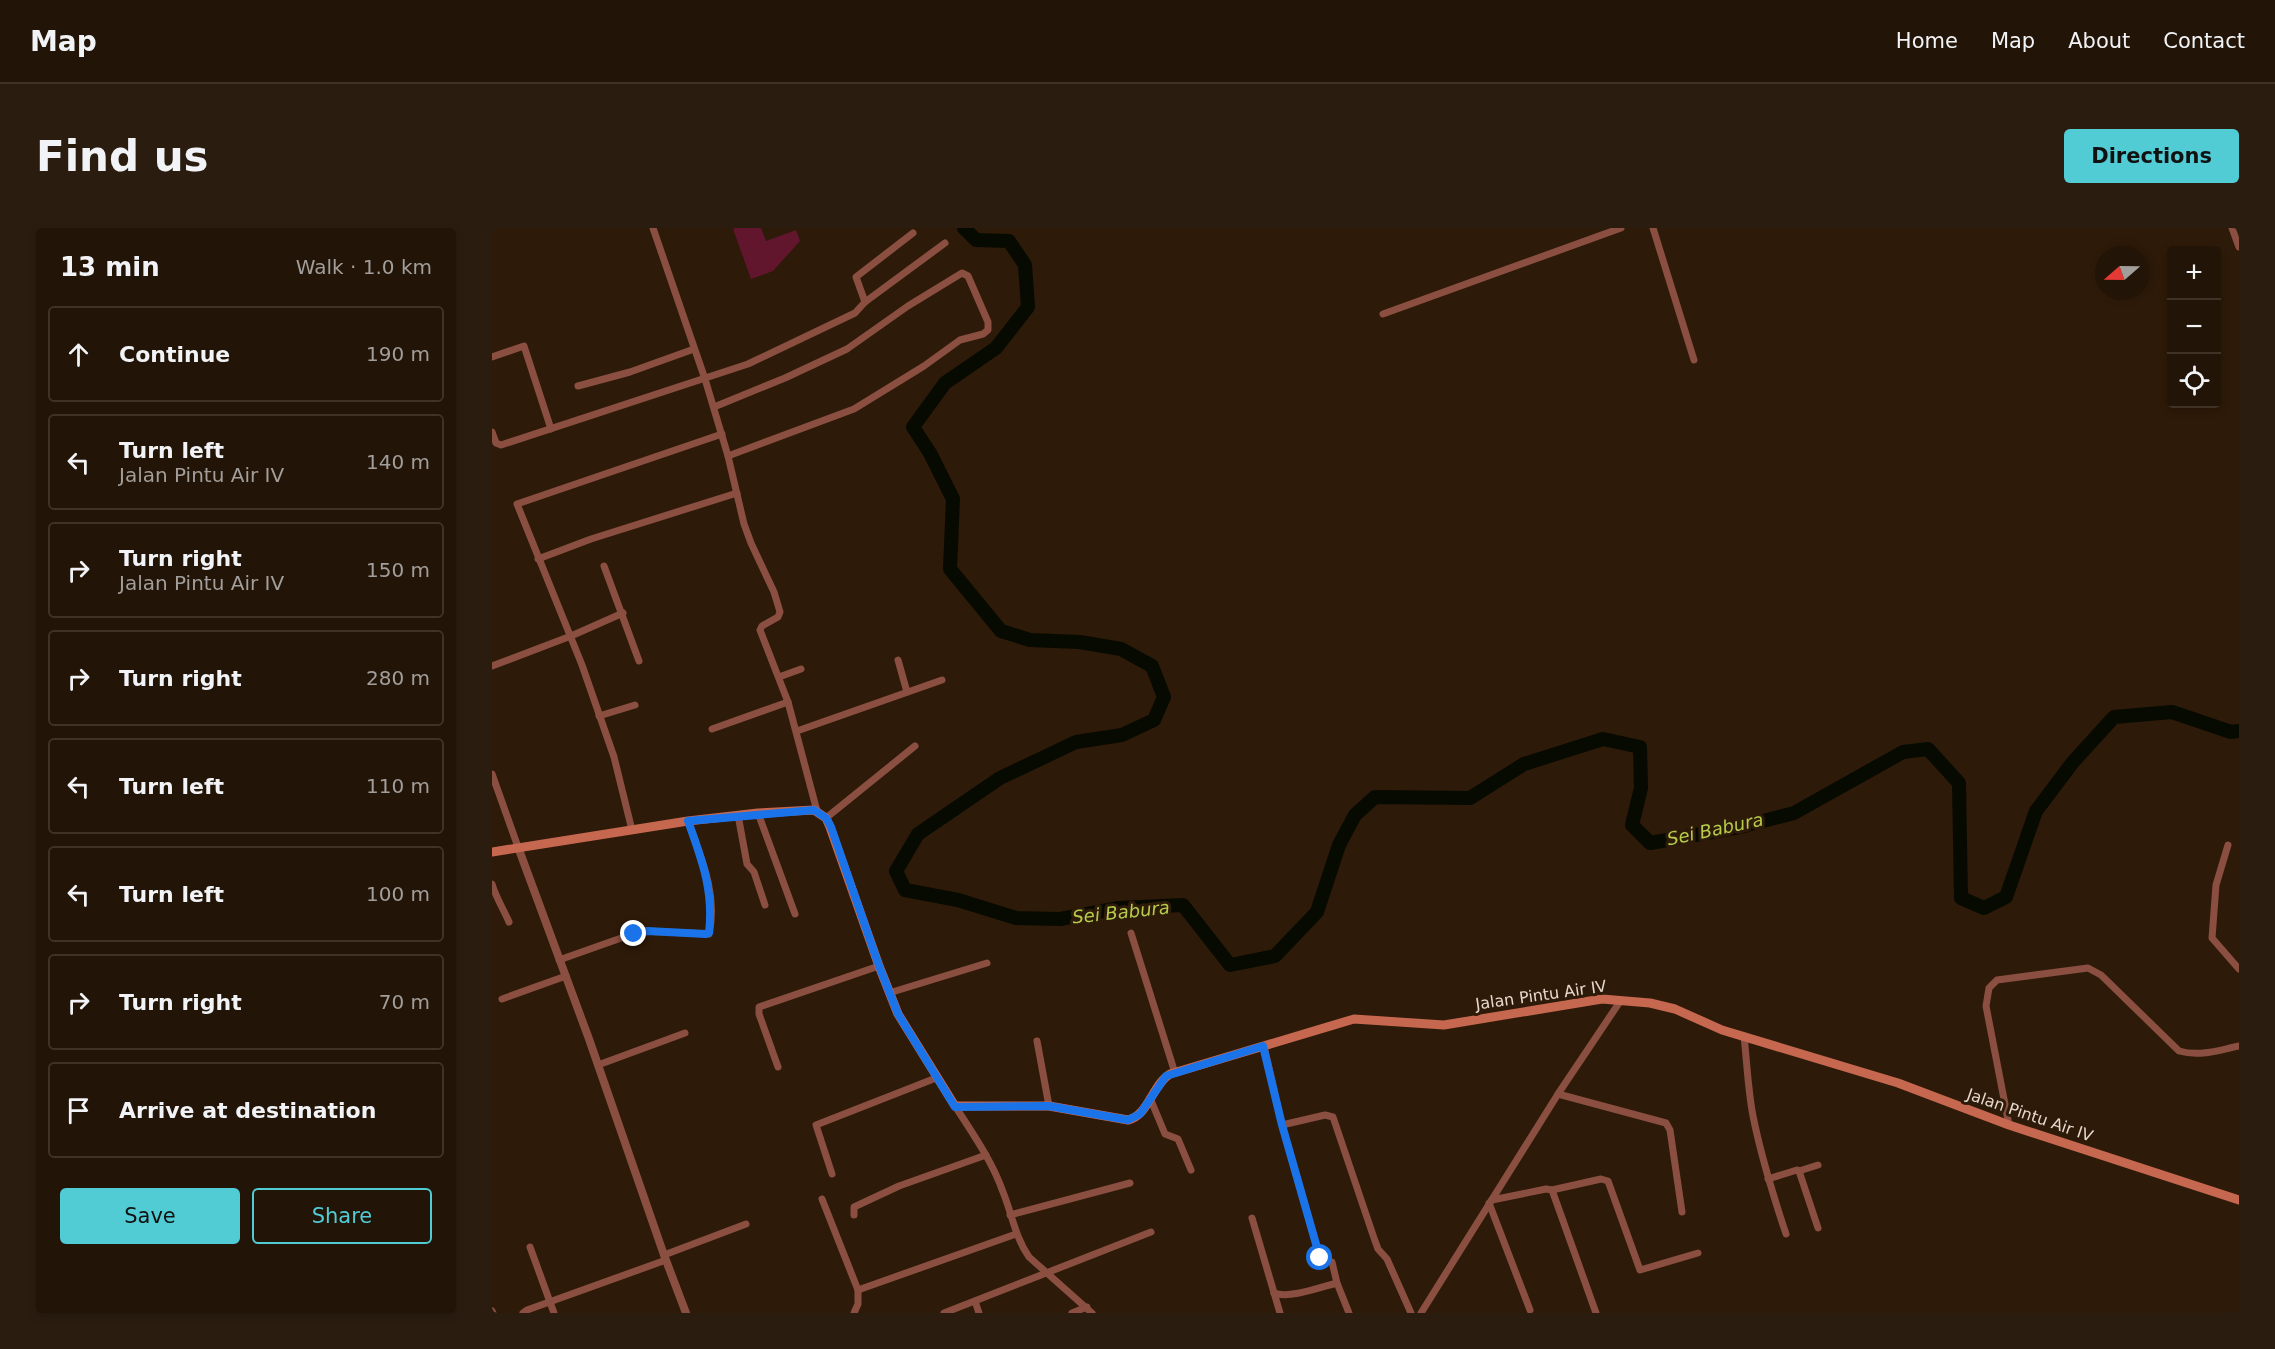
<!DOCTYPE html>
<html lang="en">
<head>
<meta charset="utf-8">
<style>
	:root { --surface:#221406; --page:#2a1d10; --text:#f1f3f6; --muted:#a29e9b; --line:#3f3328; --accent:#51ccd5 }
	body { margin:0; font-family:"DejaVu Sans",sans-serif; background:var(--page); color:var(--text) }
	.controls { position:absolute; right:18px; top:18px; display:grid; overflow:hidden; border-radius:6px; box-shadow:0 3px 9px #0003 }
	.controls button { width:54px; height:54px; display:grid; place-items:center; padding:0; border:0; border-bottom:2px solid var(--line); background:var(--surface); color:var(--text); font:30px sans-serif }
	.compass { position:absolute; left:1603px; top:18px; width:54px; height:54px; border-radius:50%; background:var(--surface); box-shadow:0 3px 9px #0003; rotate:250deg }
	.stop { position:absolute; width:18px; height:18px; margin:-14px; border:4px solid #1a73e8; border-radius:50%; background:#fff }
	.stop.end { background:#1a73e8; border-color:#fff; box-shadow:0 2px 6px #0008 }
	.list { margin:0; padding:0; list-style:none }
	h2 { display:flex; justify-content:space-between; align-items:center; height:78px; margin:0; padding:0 24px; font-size:26px }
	h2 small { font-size:20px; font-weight:400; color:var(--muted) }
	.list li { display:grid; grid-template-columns:39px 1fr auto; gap:18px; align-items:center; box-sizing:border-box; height:96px; margin:0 12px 12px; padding:0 12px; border:2px solid var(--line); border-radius:6px }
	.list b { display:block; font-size:22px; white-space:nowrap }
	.list p { margin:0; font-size:20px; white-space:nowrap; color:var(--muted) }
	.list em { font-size:20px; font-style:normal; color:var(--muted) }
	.actions { display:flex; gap:12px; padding:18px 24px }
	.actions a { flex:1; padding:14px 0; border:2px solid var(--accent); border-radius:6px; text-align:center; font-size:21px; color:var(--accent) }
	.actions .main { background:var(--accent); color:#111 }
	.icon { flex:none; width:33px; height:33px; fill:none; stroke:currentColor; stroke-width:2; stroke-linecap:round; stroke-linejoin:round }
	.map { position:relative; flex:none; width:1747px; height:1085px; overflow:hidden; border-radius:6px }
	header { display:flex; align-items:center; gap:36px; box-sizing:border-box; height:84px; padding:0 30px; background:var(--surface); border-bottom:2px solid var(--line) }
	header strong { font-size:28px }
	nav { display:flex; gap:33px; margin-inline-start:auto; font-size:21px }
	.intro { display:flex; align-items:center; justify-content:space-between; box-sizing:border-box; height:144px; padding:0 36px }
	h1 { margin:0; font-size:42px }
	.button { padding:15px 27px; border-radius:6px; background:var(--accent); color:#111; font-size:21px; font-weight:700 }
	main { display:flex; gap:36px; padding:0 36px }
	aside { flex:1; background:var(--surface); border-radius:6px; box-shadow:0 3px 9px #0003 }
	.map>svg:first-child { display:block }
	.green { fill:#62162d }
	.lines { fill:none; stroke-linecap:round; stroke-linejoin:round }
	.river { stroke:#070a00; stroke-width:14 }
	.minor { stroke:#8a4f40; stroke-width:7 }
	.tertiary { stroke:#8a4f40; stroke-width:8 }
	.secondary { stroke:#c66850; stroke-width:9 }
	.route { stroke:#1a73e8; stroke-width:8 }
	.labels { text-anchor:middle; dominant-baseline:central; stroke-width:6; stroke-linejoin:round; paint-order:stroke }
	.street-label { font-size:16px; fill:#e6d8cd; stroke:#2e1a08 }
	.water-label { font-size:18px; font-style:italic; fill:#b6cd4b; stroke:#2e1a08 }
</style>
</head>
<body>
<header>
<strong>Map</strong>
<nav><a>Home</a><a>Map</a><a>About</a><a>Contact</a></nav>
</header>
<div class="intro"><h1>Find us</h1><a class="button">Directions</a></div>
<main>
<aside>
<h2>13 min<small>Walk · 1.0 km</small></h2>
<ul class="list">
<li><svg class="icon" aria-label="ahead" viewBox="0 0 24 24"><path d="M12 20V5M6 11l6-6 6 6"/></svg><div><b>Continue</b></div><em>190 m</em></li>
<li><svg class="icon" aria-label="left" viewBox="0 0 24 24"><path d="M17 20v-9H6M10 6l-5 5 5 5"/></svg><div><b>Turn left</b><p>Jalan Pintu Air IV</p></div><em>140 m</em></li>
<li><svg class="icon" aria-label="right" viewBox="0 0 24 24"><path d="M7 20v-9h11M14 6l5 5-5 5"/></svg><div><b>Turn right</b><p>Jalan Pintu Air IV</p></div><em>150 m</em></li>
<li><svg class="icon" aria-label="right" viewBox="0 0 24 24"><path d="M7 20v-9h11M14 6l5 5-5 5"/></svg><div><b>Turn right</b></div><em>280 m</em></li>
<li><svg class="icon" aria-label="left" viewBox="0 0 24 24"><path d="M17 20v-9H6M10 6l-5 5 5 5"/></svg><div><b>Turn left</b></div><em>110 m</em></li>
<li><svg class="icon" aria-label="left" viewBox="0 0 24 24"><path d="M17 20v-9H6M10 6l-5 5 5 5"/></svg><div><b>Turn left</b></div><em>100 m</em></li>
<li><svg class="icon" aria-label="right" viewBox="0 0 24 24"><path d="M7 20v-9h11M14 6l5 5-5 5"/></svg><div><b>Turn right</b></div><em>70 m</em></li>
<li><svg class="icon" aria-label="arrive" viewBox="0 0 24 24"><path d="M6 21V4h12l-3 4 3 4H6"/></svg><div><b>Arrive at destination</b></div></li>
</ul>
<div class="actions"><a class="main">Save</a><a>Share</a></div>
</aside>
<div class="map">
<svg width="1747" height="1085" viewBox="0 0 1747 1085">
	<rect width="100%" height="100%" fill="#2e1a08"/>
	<!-- green -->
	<path class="green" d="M243 0H269L274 13 304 2 308 13 281 43 259 51 241 1Z"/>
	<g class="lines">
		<!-- river -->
		<path class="river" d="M472 0 484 12 517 13 533 37 536 79 504 120 453 155 421 199 438 225 461 271 458 341 509 403 538 412 588 414 629 421 660 438 672 469 662 492 630 507 584 514 508 550 426 606 404 643 413 662 466 672 524 690 568 691 627 680 691 677 738 737 783 728 825 684 847 617 863 587 883 569 978 570 1032 536 1111 511 1148 519 1149 560 1140 597 1158 615 1248 599 1302 585 1411 524 1436 521 1467 555 1469 670 1492 680 1514 669 1544 583 1581 534 1622 489 1680 484 1739 504 1747 503"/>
		<!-- minor -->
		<g class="minor">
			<path d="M161 0 213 151 236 228 252 296 259 315 282 364 288 384 286 389 270 398 268 402 296 474 325 583"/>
			<path d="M1161 0 1202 132"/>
			<path d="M1740 0 1747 19"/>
			<path d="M373 74 364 49 421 5"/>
			<path d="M891 86 1129 0"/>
			<path d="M0 129 32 118 59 201"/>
			<path d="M86 158 138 144 202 121"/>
			<path d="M222 179 293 150 355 121 416 78 470 45 476 48 496 94V102L491 106 468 112 432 138 362 181 236 228"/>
			<path d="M0 204 4 215 9 217 256 136 363 85 373 74 453 15"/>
			<path d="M46 331 99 311 245 265"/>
			<path d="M112 338 147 433"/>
			<path d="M406 432 415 464"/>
			<path d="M0 438 79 408 131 385"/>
			<path d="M287 449 309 441"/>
			<path d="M107 488 143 477"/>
			<path d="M220 501 296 474"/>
			<path d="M305 503 450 452"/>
			<path d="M0 546 26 619"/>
			<path d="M266 585 303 686"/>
			<path d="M246 587 255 636 262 644 273 677"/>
			<path d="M334 590 423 518"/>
			<path d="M140 602 122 529 90 437 25 276 230 206"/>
			<path d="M1736 617 1724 657 1720 710 1747 741"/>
			<path d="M0 656C4 670 11 680 17 694"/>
			<path d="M639 705 683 845"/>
			<path d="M67 732 149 703 217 706C226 667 209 629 196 593"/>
			<path d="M397 765 495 735"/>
			<path d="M10 771 74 748"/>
			<path d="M1252 808C1255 835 1256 862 1261 888 1269 928 1281 967 1294 1006"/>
			<path d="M545 813 557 878"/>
			<path d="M772 818 790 897 828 1030"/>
			<path d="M106 837 193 805"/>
			<path d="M286 839 267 786V779L387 738"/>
			<path d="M1066 866 1174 895 1178 902 1190 984"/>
			<path d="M658 870 673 906 686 911 699 942"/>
			<path d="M463 878C481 906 500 933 511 964 520 986 523 1009 537 1029L600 1085"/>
			<path d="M790 897 833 887 841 889 882 1010 886 1021 895 1031 919 1085"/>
			<path d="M1517 897 1494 778 1497 760 1505 752 1596 740 1609 747 1687 823C1708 829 1727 822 1747 818"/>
			<path d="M1307 943 1326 937"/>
			<path d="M340 946 324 897 444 850"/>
			<path d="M1276 951 1305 942 1307 943 1326 1000"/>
			<path d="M1060 962 1109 951 1116 953 1148 1042 1206 1025"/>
			<path d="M330 971 366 1062V1076L362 1085"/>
			<path d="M1000 972 1054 961 1060 962 1104 1085"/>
			<path d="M997 975 1038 1082"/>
			<path d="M362 987V979L407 958 494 927"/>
			<path d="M518 987 638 955"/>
			<path d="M760 990 788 1085"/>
			<path d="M38 1019 62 1085"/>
			<path d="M172 1027 254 996"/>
			<path d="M840 1034 845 1055 857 1085"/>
			<path d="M366 1062 524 1006"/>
			<path d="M782 1065C797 1071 829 1059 845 1055"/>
			<path d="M483 1073 487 1085"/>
			<path d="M0 1083 1 1085"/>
			<path d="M31 1085 35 1082 174 1032"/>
			<path d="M452 1085 659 1004"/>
			<path d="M580 1085 595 1079"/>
			<path d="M929 1085 1066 866 1129 772"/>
		</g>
		<!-- tertiary -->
		<path class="tertiary" d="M26 619 97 811 172 1027 194 1085"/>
		<!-- secondary -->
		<path class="secondary" d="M0 624 196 593 266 585 322 582 334 590 338 599 387 738 406 786 463 878H557L636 892C657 887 660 857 678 846L862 791 952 797 1110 771 1158 775 1183 781 1230 802 1406 855 1517 897 1747 972"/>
	</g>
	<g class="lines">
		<!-- route -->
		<path class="route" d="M142 706 155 703 214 706 217 705C222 663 210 632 196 593L322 582 334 590 339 599 387 738 406 786 463 879 557 878 636 892 648 886 674 848 771 818 790 897 828 1030"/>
	</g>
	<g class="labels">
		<!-- street labels -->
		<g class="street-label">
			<text transform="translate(1049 767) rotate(-8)">Jalan Pintu Air IV</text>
			<text transform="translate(1538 887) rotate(19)">Jalan Pintu Air IV</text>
		</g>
		<!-- water labels -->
		<g class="water-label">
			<text transform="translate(1223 601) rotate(-12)">Sei Babura</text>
			<text transform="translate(629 684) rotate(-6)">Sei Babura</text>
		</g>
	</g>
</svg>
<div class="controls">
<button>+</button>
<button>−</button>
<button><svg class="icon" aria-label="locate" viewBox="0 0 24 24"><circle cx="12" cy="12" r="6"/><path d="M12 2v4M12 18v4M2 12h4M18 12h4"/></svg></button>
</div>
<svg class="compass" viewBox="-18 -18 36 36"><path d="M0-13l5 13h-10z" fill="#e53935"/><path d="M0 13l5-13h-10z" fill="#a29e9b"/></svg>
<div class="stop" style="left:828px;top:1030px"></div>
<div class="stop end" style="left:142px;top:706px"></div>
</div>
</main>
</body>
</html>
